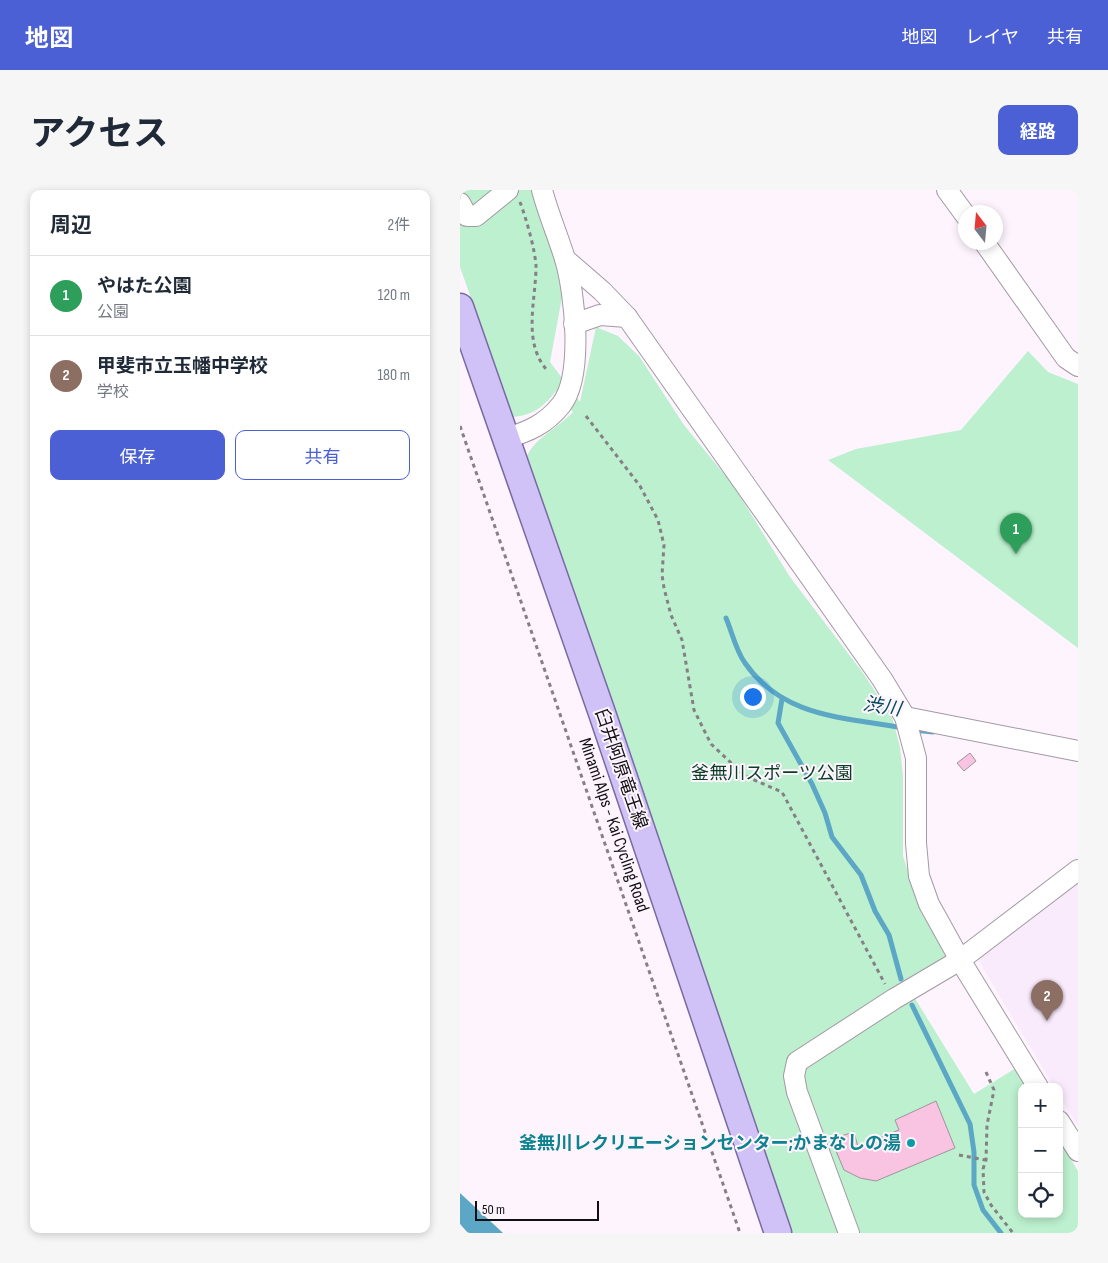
<!DOCTYPE html>
<html lang="ja">
<head>
<meta charset="utf-8">
<style>
	:root { --surface:#fff; --page:#f6f6f7; --text:#1f2937; --muted:#747a83; --line:#e0e1e3; --accent:#4b60d4 }
	body { margin:0; font-family:"Sofia Sans Condensed","Noto Sans JP",sans-serif; background:var(--page); color:var(--text) }
	.controls { position:absolute; right:15px; bottom:15px; display:grid; overflow:hidden; border-radius:10px; box-shadow:0 2px 8px #0003 }
	.controls button { width:45px; height:45px; display:grid; place-items:center; padding:0; border:0; border-bottom:1px solid var(--line); background:var(--surface); color:var(--text); font:25px sans-serif }
	.compass { position:absolute; left:498px; top:15px; width:45px; height:45px; border-radius:50%; background:var(--surface); box-shadow:0 2px 8px #0003; rotate:344deg }
	.scale { position:absolute; left:15px; bottom:12px; width:124px; box-sizing:border-box; padding-left:5px; border:2px solid #120f13; border-top:0; font-size:14px; line-height:18px; white-space:nowrap; color:#120f13; -webkit-text-stroke:4px #fdf4fe; paint-order:stroke }
	.you { position:absolute; left:292px; top:506px; width:18px; height:18px; margin:-12px; border:4px solid #fff; border-radius:50%; background:#1a73e8; box-shadow:0 0 0 8px #1a73e833 }
	.badge { display:grid; place-items:center; width:32px; height:32px; border-radius:50%; background:var(--accent); color:#fff; font-size:16px; font-weight:700 }
	.pin { position:absolute; translate:-50% -41px; filter:drop-shadow(0 1px 2px #0008) }
	.pin::after { content:''; position:absolute; top:26px; width:18px; height:15px; background:inherit; clip-path:polygon(0 0,100% 0,50% 100%) }
	.list { margin:0; padding:0; list-style:none }
	h2 { display:flex; justify-content:space-between; align-items:center; height:65px; margin:0; padding:0 20px; font-size:21px }
	h2 small { font-size:16px; font-weight:400; color:var(--muted) }
	.list li { display:grid; grid-template-columns:32px 1fr auto; gap:15px; align-items:center; box-sizing:border-box; height:80px; padding:0 20px; border-top:1px solid var(--line) }
	.list b { display:block; font-size:19px; white-space:nowrap }
	.list p { margin:0; font-size:16px; white-space:nowrap; color:var(--muted) }
	.list em { font-size:16px; font-style:normal; color:var(--muted) }
	.actions { display:flex; gap:10px; padding:15px 20px }
	.actions a { flex:1; padding:11px 0; border:1px solid var(--accent); border-radius:10px; text-align:center; font-size:18px; color:var(--accent) }
	.actions .main { background:var(--accent); color:#fff }
	.icon { flex:none; width:28px; height:28px; fill:none; stroke:currentColor; stroke-width:2; stroke-linecap:round; stroke-linejoin:round }
	.map { position:relative; flex:none; width:618px; height:1043px; overflow:hidden; border-radius:10px }
	header { display:flex; align-items:center; gap:30px; box-sizing:border-box; height:70px; padding:0 25px; background:var(--accent); color:#fff }
	header strong { font-size:24px }
	nav { display:flex; gap:28px; margin-inline-start:auto; font-size:18px }
	.intro { display:flex; align-items:center; justify-content:space-between; box-sizing:border-box; height:120px; padding:0 30px }
	h1 { margin:0; font-size:35px }
	.button { padding:12px 22px; border-radius:10px; background:var(--accent); color:#fff; font-size:18px; font-weight:700 }
	main { display:flex; gap:30px; padding:0 30px }
	aside { flex:1; background:var(--surface); border-radius:10px; box-shadow:0 2px 8px #0003 }
	.map>svg:first-child { display:block }
	.built { fill:#f9eafc }
	.green { fill:#bcf0ce }
	.water { fill:#5ba7c5 }
	.lines { fill:none; stroke-linecap:round; stroke-linejoin:round }
	.stream { stroke:#5ba7c5; stroke-width:5 }
	.building { fill:#f8c4e1; stroke:#a1939b }
	.minor-casing { stroke:#a399a4; stroke-width:22 }
	.major-casing { stroke:#7969a4; stroke-width:29 }
	.path { stroke:#857f86; stroke-width:3; stroke-dasharray:4 4; stroke-linecap:butt }
	.minor { stroke:#fff; stroke-width:20 }
	.major { stroke:#d0c2f7; stroke-width:26 }
	.culture-dot { fill:#0f9aa8; stroke:#fdf4fe; stroke-width:2 }
	.labels { text-anchor:middle; dominant-baseline:central; stroke-width:4; stroke-linejoin:round; paint-order:stroke }
	.street-label { font-size:18px; fill:#120f13; stroke:#fdf4fe }
	.park-label { font-size:18px; fill:#0a3d23; stroke:#fdf4fe }
	.culture-label { font-size:18px; font-weight:bold; fill:#0d838f; stroke:#fdf4fe; text-anchor:end }
	.water-label { font-size:19px; font-style:italic; fill:#054a5f; stroke:#fdf4fe }
</style>
</head>
<body>
<header>
<strong>地図</strong>
<nav><a>地図</a><a>レイヤ</a><a>共有</a></nav>
</header>
<div class="intro"><h1>アクセス</h1><a class="button">経路</a></div>
<main>
<aside>
<h2>周辺<small>2件</small></h2>
<ul class="list">
<li><span class="badge" style="background:#2e9e5b">1</span><div><b>やはた公園</b><p>公園</p></div><em>120 m</em></li>
<li><span class="badge" style="background:#8d6e63">2</span><div><b>甲斐市立玉幡中学校</b><p>学校</p></div><em>180 m</em></li>
</ul>
<div class="actions"><a class="main">保存</a><a>共有</a></div>
</aside>
<div class="map">
<svg width="618" height="1043" viewBox="0 0 618 1043">
	<rect width="100%" height="100%" fill="#fdf4fe"/>
	<!-- built -->
	<path class="built" d="M618 689V936L599 905V897H594L516 766Z"/>
	<!-- green -->
	<g class="green">
		<path d="M0 0H72L105 91 90 172 120 212 136 137 158 146 179 166 224 235 273 295 330 387 403 483 432 527 440 557 443 586V666L461 722 497 783 454 807 514 904 556 878 567 897H562V1024H599V950L618 981V1043H327L67 266C76 247 98 238 113 222L96 201C83 217 74 225 53 227L0 77Z"/>
		<path d="M568 161 588 182 618 194V458L368 270 396 259 501 240Z"/>
	</g>
	<!-- water -->
	<path class="water" d="M0 1003 43 1043H8L0 1034Z"/>
	<g class="lines">
		<!-- stream -->
		<g class="stream">
			<path d="M266 428C272 442 276 461 285 473 323 528 384 527 443 538"/>
			<path d="M322 509 318 533 352 594 365 623 372 647 401 685 415 721 429 745 441 789"/>
			<path d="M454 540 473 542"/>
			<path d="M452 815 510 934 514 962V995L523 1020 541 1043"/>
		</g>
	</g>
	<!-- building -->
	<g class="building">
		<path d="M510 563 516 571 504 581 497 573Z"/>
		<path d="M476 911 495 958 416 991 400 988 384 980 371 949 394 942 398 957 439 940 435 930Z"/>
	</g>
	<g class="lines">
		<!-- minor casing -->
		<g class="minor-casing">
			<g id="minor">
				<path d="M487 0 506 26"/>
				<path d="M0 13 7 26H16L48 0"/>
				<path d="M524 52 606 168 618 176"/>
				<path d="M105 69 142 101 167 127 422 489 445 527 456 568V653L459 686 469 714 500 770 578 897"/>
				<path d="M114 134 140 125 167 127"/>
				<path d="M46 248C68 242 86 234 101 215 124 186 115 103 105 69 98 46 88 23 82 0"/>
				<path d="M445 527 618 561"/>
				<path d="M599 931 618 961"/>
				<path d="M389 1043 337 902 334 886 337 872 434 809 500 770 618 680"/>
			</g>
		</g>
		<!-- major casing -->
		<g class="major-casing">
			<path id="major" d="M0 117 142 523 318 1043"/>
		</g>
		<!-- path -->
		<g class="path">
			<path d="M60 12C66 28 75 59 76 76 76 110 62 152 87 180"/>
			<path d="M126 226 180 296 198 330 204 355 202 385 204 398 211 425 222 450 234 520 251 554 285 586 322 602 425 794"/>
			<path d="M0 236 280 1043"/>
			<path d="M526 882 534 900 527 935 526 970 523 979 524 1002 531 1015 553 1043"/>
			<path d="M499 965 525 970"/>
		</g>
		<!-- minor -->
		<use href="#minor" class="minor"/>
		<!-- major -->
		<use href="#major" class="major"/>
	</g>
	<!-- markers -->
	<circle class="culture-dot" cx="451" cy="953" r="5"/>
	<g class="labels">
		<!-- street labels -->
		<g class="street-label">
			<text transform="translate(161 579) rotate(71)">臼井阿原竜王線</text>
			<text transform="translate(154 635) rotate(71)">Minami Alps - Kai Cycling Road</text>
		</g>
		<!-- park labels -->
		<g class="park-label">
			<text x="312" y="583">釜無川スポーツ公園</text>
		</g>
		<!-- culture labels -->
		<g class="culture-label">
			<text x="441" y="953">釜無川レクリエーションセンター;かまなしの湯</text>
		</g>
		<!-- water labels -->
		<g class="water-label">
			<text transform="translate(422 517) rotate(9)">渋川</text>
		</g>
	</g>
</svg>
<div class="controls">
<button>+</button>
<button>−</button>
<button><svg class="icon" aria-label="locate" viewBox="0 0 24 24"><circle cx="12" cy="12" r="6"/><path d="M12 2v4M12 18v4M2 12h4M18 12h4"/></svg></button>
</div>
<svg class="compass" viewBox="-18 -18 36 36"><path d="M0-13l5 13h-10z" fill="#e53935"/><path d="M0 13l5-13h-10z" fill="#747a83"/></svg>
<div class="scale">50 m</div>
<div class="you"></div>
<div class="pin badge" style="left:556px;top:364px;background:#2e9e5b">1</div>
<div class="pin badge" style="left:587px;top:831px;background:#8d6e63">2</div>
</div>
</main>
</body>
</html>
